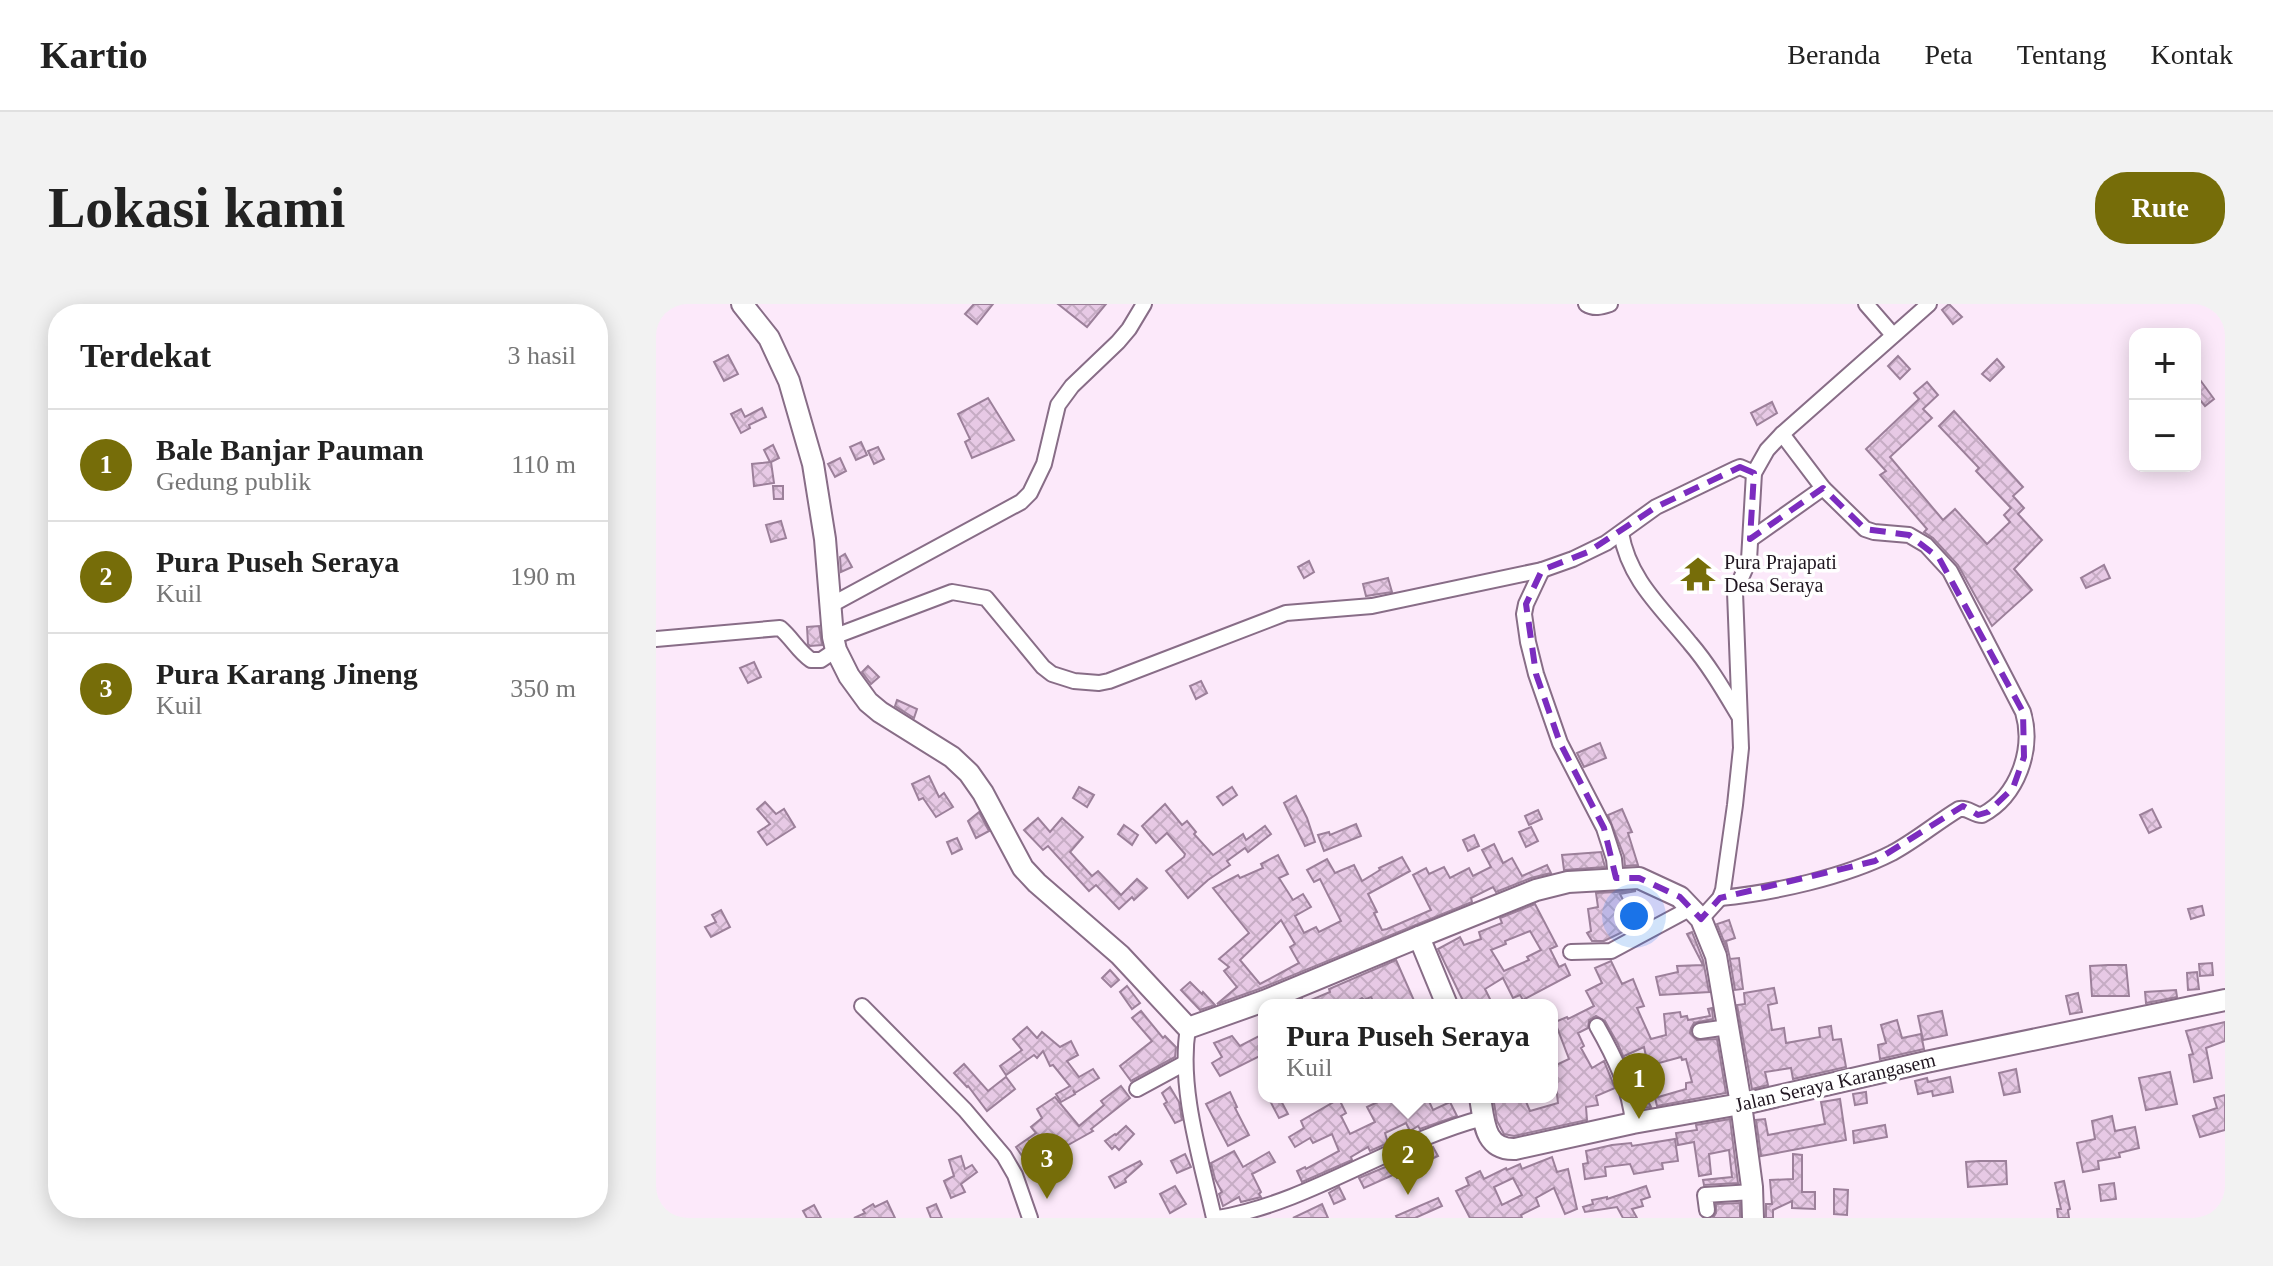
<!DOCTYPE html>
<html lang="id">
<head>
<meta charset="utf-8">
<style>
	:root { --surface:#fff; --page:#f2f2f2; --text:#222; --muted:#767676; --line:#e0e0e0; --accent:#766d09 }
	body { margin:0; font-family:"Times New Roman",serif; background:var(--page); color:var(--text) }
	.controls { position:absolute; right:24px; top:24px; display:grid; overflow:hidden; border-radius:16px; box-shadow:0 4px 20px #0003 }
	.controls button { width:72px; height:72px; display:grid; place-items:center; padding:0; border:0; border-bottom:2px solid var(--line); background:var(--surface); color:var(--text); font:40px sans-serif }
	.you { position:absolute; left:978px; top:612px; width:28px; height:28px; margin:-20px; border:6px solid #fff; border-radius:50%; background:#1a73e8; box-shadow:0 0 0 12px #1a73e833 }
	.badge { display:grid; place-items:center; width:52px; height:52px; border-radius:50%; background:var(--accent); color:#fff; font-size:26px; font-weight:700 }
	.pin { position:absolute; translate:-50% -66px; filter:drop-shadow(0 2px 4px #0008) }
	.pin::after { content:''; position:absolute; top:42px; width:28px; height:24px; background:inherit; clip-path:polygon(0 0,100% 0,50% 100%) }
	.popup { position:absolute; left:602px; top:695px; width:300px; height:104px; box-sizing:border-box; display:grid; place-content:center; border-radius:16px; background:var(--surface); filter:drop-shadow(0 2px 6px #0005); font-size:26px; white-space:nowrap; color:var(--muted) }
	.popup b { font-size:30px; color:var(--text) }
	.popup::after { content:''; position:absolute; left:50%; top:100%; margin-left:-16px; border:16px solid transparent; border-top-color:var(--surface) }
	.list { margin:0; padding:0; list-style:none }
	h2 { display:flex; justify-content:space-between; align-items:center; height:104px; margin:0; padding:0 32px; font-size:34px }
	h2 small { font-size:26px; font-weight:400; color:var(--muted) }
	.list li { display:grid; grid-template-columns:52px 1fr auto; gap:24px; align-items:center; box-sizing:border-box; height:112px; padding:0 32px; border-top:2px solid var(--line) }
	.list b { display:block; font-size:30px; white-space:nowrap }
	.list p { margin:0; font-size:26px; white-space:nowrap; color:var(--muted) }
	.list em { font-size:26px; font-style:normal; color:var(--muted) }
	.map { position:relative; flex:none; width:1569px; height:914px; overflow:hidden; border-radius:32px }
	header { display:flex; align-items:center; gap:48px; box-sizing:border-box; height:112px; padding:0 40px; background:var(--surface); border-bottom:2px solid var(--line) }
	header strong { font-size:38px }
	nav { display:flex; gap:44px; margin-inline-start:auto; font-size:28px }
	.intro { display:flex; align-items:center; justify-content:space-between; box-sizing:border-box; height:192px; padding:0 48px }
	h1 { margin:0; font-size:56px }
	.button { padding:20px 36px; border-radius:32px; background:var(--accent); color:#fff; font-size:28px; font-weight:700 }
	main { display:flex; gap:48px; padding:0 48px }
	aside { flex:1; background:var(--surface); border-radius:32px; box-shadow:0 4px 20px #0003 }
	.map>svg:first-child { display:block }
	.building { fill:url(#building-cross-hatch); stroke:#9c809a; stroke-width:2; fill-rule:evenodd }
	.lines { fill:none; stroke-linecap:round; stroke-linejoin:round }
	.street-casing { stroke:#886d87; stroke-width:18 }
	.secondary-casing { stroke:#886d87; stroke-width:24 }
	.street { stroke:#fff; stroke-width:14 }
	.secondary { stroke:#fff; stroke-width:20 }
	.marked { fill:none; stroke:#7b2cbf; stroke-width:6; stroke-dasharray:16 10; stroke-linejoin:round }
	.labels { text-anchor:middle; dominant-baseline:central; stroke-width:7; stroke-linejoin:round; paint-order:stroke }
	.poi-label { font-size:20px; fill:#201620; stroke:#fff; text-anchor:start }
	.street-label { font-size:20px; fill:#201620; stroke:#fff }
</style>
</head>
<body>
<header>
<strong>Kartio</strong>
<nav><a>Beranda</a><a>Peta</a><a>Tentang</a><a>Kontak</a></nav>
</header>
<div class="intro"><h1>Lokasi kami</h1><a class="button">Rute</a></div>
<main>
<aside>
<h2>Terdekat<small>3 hasil</small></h2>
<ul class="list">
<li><span class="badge">1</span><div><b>Bale Banjar Pauman</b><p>Gedung publik</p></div><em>110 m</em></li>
<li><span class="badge">2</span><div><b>Pura Puseh Seraya</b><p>Kuil</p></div><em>190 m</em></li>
<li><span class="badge">3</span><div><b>Pura Karang Jineng</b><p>Kuil</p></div><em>350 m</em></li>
</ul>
</aside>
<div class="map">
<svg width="1569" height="914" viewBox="0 0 1569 914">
	<defs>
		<pattern id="building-cross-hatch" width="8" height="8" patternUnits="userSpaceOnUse" patternTransform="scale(2)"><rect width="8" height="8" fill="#e7c9e5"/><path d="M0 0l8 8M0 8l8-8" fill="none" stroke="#c6acc4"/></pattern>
	</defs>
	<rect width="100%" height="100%" fill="#fce9fa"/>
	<!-- building -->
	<g class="building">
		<path d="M318 0H337L321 20 309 10Z"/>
		<path d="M402 0H450L431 23Z"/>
		<path d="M1293 0 1306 13 1297 20 1286 6Z"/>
		<path d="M72 51 82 70 68 77 58 58Z"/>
		<path d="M1242 52 1254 65 1244 75 1232 62Z"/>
		<path d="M1341 55 1348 63 1334 77 1326 70Z"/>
		<path d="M1539 69 1558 95 1549 102 1539 90Z"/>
		<path d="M1271 78 1282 91 1267 105 1276 114 1234 153 1287 216 1299 205 1331 240 1354 218 1348 211 1355 204 1320 167 1323 164 1283 122 1298 107 1367 183 1357 192 1368 204 1362 210 1386 236 1358 265 1376 286 1336 322 1302 261 1277 234 1268 228 1271 225 1224 171 1230 167 1210 145 1263 95 1258 89Z"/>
		<path d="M332 94 358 136 316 154 309 138 314 135 302 110Z"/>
		<path d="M1116 98 1121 109 1101 121 1095 109Z"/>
		<path d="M106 104 110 113 93 121 94 124 85 129 75 110 85 105 89 113Z"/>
		<path d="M205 138 211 151 200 156 194 143Z"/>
		<path d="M117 141 123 154 115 158 118 179 98 182 96 160 114 158 108 146Z"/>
		<path d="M222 143 228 155 218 160 212 147Z"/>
		<path d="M184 154 190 167 179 173 172 160Z"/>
		<path d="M117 182H127V195H118Z"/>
		<path d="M125 217 130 234 115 238 110 221Z"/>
		<path d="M189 250 196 263 185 268 184 253Z"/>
		<path d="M653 257 658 268 648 274 642 263Z"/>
		<path d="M1448 261 1454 274 1430 284 1425 274Z"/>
		<path d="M732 274 736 288 710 292 707 280Z"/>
		<path d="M163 322 166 341 154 342 152 340 151 323Z"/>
		<path d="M98 358 105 373 92 379 84 364Z"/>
		<path d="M212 362 223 373 215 380 206 368Z"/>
		<path d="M545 377 551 389 540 395 534 382Z"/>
		<path d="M241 396 261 405 258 414 239 402Z"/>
		<path d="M944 439 950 454 928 463 921 449Z"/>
		<path d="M273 472 283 493 288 489 297 503 280 513 267 494 263 496 256 480Z"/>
		<path d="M423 483 438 491 431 503 417 494Z"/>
		<path d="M576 483 581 491 567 501 561 493Z"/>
		<path d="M640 492 651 514 659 538 649 542 628 499Z"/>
		<path d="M109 498 120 510 128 505 139 523 111 541 102 528 114 520 101 505Z"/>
		<path d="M509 500 526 521 531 517 540 528 538 530 557 551 587 530 590 536 609 522 615 530 592 548 589 544 571 557 574 561 552 576 532 594 510 567 528 553 529 550 511 529 500 539 486 522Z"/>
		<path d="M966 505 976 528 972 529 982 561 969 562 968 552 952 511Z"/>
		<path d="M1496 505 1505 523 1493 529 1484 511Z"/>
		<path d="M882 506 886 515 873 521 869 512Z"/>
		<path d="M323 508 333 527 320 534 312 517Z"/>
		<path d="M382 514 394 528 406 514 427 533 414 548 436 572 442 567 465 591 481 575 491 584 478 596 476 593 463 605 440 581 433 587 392 542 387 546 368 526Z"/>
		<path d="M700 520 705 532 668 547 662 531 673 528 674 531Z"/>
		<path d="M468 521 482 531 476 541 462 530Z"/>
		<path d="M875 523 882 537 870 543 863 528Z"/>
		<path d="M818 531 823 542 812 547 807 536Z"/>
		<path d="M301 534 306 545 296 550 291 538Z"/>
		<path d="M838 540 847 559 856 554 866 572 891 561 895 569 875 574 840 588 837 583 815 594 816 598 603 685 561 700 581 683 568 667 573 663 563 655 593 629 557 584 582 571 584 574 607 564 605 560 622 551 632 570 623 574 637 596 647 590 655 603 639 612 648 629 660 623 663 628 685 617 664 575 658 578 651 566 671 555 679 569 698 561 706 577 724 566 723 564 746 553 754 567 712 590 721 608 718 609 726 626 731 625 775 606 757 571 770 564 773 570 788 563 794 574 813 564 817 572 835 563 826 546ZM625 616 639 640 634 643 643 659 604 680 584 656Z"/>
		<path d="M945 548 949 563 908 566 906 551Z"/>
		<path d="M980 587 964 590 977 616 981 615 983 620 948 637H936L931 629 935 627 932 605 942 603 940 589Z"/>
		<path d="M879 600 901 642 894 645 903 663 909 660 914 671 867 696 864 691 857 694 847 674 829 685 837 701H809L782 645 804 633 808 641 825 635 823 628 846 619 844 614ZM874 627 885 646 871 653 873 656 848 667 835 646 850 640 849 637Z"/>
		<path d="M1546 602 1548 611 1535 615 1532 605Z"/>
		<path d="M65 606 74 623 55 633 49 623 60 618 56 611Z"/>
		<path d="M1073 616 1079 634 1070 637 1074 655 1083 654 1087 685 1079 686 1073 650 1061 620Z"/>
		<path d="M1036 628 1047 656 1053 688 1004 691 1000 673 1022 668 1021 662 1047 661 1031 630Z"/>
		<path d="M740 656 760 701H719L715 693 708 696 706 694 694 701H687L685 697 676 701H639L638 699 646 695 648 699 674 688 673 685Z"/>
		<path d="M955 657 966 680 977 675 988 702 981 704 995 735 1010 731 1008 710 1024 708 1025 713 1031 712 1032 716 1054 712 1052 705 1056 704 1057 715 1038 719 1035 724 1034 729 1041 736 1061 735 1070 789 1001 802 999 794 1030 785V779L1036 778 1030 755 1026 756 1025 753 992 762 988 743 968 752 995 803 985 804 978 777 962 740 949 717 940 712 933 716 932 724 922 729 928 742 925 744 936 764 948 757 959 784 940 792 942 801 930 803 931 816 858 832 848 830 841 817 837 793H868L874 807 902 799 899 774 896 776V763L913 755 899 718 911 713 912 715 938 702 930 687 946 679 939 664Z"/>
		<path d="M1556 659 1557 671 1544 672 1543 660Z"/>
		<path d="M1452 661H1470L1473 692H1436L1434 662Z"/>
		<path d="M454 666 463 676 455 683 446 674Z"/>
		<path d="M1541 668 1543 685 1532 686 1531 669Z"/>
		<path d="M534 678 546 690 547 688 559 701 544 706 525 686Z"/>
		<path d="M471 682 484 699 476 705 464 688Z"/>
		<path d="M1118 684 1121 699 1112 701 1116 726 1128 724 1130 739 1164 733 1163 724 1175 722 1177 736 1185 735 1190 763 1137 775 1135 764 1109 768 1112 781 1096 785 1081 701 1089 700 1088 689Z"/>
		<path d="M1520 686 1521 693 1490 699 1489 688Z"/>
		<path d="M1422 689 1426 708 1414 710 1410 692Z"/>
		<path d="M485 707 507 734 509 732 520 743 519 753 475 777 464 762 496 737 476 714Z"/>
		<path d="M1286 707 1291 731 1267 736 1262 712Z"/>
		<path d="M1241 716 1246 734 1265 730 1268 745 1224 755 1222 741 1230 739 1225 721Z"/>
		<path d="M1569 718V737L1550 744 1556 774 1538 778 1533 751 1537 750 1530 727Z"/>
		<path d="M371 723 381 734 386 728 404 743 415 737 422 751 411 757 423 773 437 765 443 774 419 789 417 786 419 790 405 798 400 790 414 782 397 761 394 762 387 747 381 754 378 751 350 771 344 762 366 746 357 735Z"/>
		<path d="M605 731 608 737V750L564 772 556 759 566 753 558 739 576 732 584 742Z"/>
		<path d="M308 760 332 787 350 773 359 785 331 807 312 782 311 783 298 769Z"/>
		<path d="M1360 765 1364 788 1348 791 1343 769Z"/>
		<path d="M1514 768 1521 800 1490 806 1483 774Z"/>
		<path d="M1294 773 1297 788 1277 792 1276 787 1262 790 1259 777 1271 774 1272 778Z"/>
		<path d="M465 782 474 794 435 825 437 827 405 845 401 838 370 858 360 843 380 829 375 823 386 814 381 805 399 793 423 822 448 801 445 797Z"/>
		<path d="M514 783 523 798 526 816 519 819 508 800 511 798 506 789Z"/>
		<path d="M574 788 581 803 579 804 593 831 572 842 550 800Z"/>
		<path d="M1210 788 1211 799 1199 801 1197 790Z"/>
		<path d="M1569 791V826L1544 833 1537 812 1561 804 1558 794Z"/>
		<path d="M612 793H623L632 810 623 814Z"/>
		<path d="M732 793H771L777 806 794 798 801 812 764 825 762 822 754 827 750 819 729 829 732 839 714 847 712 843 695 853 696 856 646 878 641 867 649 863 650 865 683 847 676 830 657 839 654 834 639 843 633 833 648 824 645 817 683 795 690 809 685 812 694 830 719 818 711 803Z"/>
		<path d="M1184 795 1190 836 1105 852 1100 816 1109 815 1112 831 1169 820 1165 798Z"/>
		<path d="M1456 812 1459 827 1479 823 1483 844 1463 849 1464 853 1442 857 1443 865 1427 868 1421 839 1439 835 1436 817Z"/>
		<path d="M1074 815 1082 879 1048 881 1047 876 1076 873 1073 846 1053 850 1055 870 1043 872 1038 838 1022 841 1020 829 1041 826 1040 821Z"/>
		<path d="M1229 821 1231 833 1198 839 1197 827Z"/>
		<path d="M470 822 478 830 463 846 459 842 456 845 449 837 459 830 460 831Z"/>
		<path d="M1019 835 1022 857 1006 859 1007 865 978 870 974 860 949 863 950 872 929 875 927 860 932 859 930 847 956 841 975 839 976 842Z"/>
		<path d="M777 843 782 852 771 857 772 860 741 874 739 870 708 884 703 874Z"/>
		<path d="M578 847 587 863 613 848 619 858 596 870 605 888 603 890 605 893 585 898 583 893 567 902 563 890 566 888 559 875 555 859Z"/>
		<path d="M529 850 535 863 521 869 515 857Z"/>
		<path d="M1137 850 1146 851V888H1159V905L1136 904V897L1117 906V914H1110V900H1116L1114 876 1137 875Z"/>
		<path d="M305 852 309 865 316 861 321 868 305 880 309 888 295 894 288 877 298 872 293 856Z"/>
		<path d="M896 853 901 868 912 865 921 905 909 910 898 884 880 894 883 902 865 911 866 914H814L800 887 813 881 810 874 824 867 828 875 850 864 851 866 864 860 866 865ZM857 874 866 891 846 901 838 883Z"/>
		<path d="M484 857 486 860 469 875 470 878 459 884 453 873Z"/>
		<path d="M1323 857H1350L1351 880 1312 883 1310 858Z"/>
		<path d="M1408 877 1414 905 1412 906 1413 914H1402L1401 905H1405L1399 879Z"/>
		<path d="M1458 879 1460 895 1445 897 1443 881Z"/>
		<path d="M519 882 530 900 514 909 504 890Z"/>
		<path d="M990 882 994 893 985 896 987 902 976 905 981 914H967L961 903 929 908 927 903 937 900 936 896 951 893V895Z"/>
		<path d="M683 883 689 895 678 900 673 889Z"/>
		<path d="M1178 885 1192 886 1191 911 1178 910Z"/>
		<path d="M782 894 786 902 759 914H741L740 912Z"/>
		<path d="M231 897 239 914H198L209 909 207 906 217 900 219 903Z"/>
		<path d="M1084 899V914H1057L1060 909V900Z"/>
		<path d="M280 900 286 914H275L271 904Z"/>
		<path d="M666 900 672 914H637Z"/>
		<path d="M158 901 165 914H151L147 907Z"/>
	</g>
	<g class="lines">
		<!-- street casing -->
		<g class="street-casing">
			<g id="street">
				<path d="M930 0C938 5 945 3 954 0"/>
				<path d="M1210 0 1237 31"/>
				<path d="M965 229C973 276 1006 304 1034 339 1053 361 1068 387 1083 412"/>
				<path d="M1095 235 1167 184"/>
				<path d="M886 266 870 300 868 310 872 338 880 370 904 439 948 524 958 555 960 574"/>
				<path d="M175 301 365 198 374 189 388 160 402 101 416 82 462 38 473 25 488 0"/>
				<path d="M177 333 296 288 330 294 387 363 396 370 418 377 443 379 453 377 630 309 716 302 886 266 917 255 950 239 1000 203 1079 165 1084 163 1098 169"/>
				<path d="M0 335 124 324C136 334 142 347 155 356H165L180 346"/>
				<path d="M1064 594C1117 589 1189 573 1236 549 1260 536 1280 519 1303 505 1312 503 1317 511 1326 511 1362 492 1378 445 1367 408L1294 267 1270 241 1253 231 1218 228 1209 225 1167 184 1126 130"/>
				<path d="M1045 615 1064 594 1067 586 1079 501 1085 444 1079 288 1093 256 1098 169 1111 146 1126 130 1273 0"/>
				<path d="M915 648 955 647 1035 604"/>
				<path d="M206 702 309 806 348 852 359 871 374 914"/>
				<path d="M941 722C958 752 974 784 977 819"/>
				<path d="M532 724C522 784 545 855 558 914"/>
				<path d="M1044 727 1072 723"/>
				<path d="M481 785 529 759"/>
				<path d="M1051 906 1049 891 1096 888"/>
				<path d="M562 914C655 898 735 838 827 814"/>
			</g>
		</g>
		<!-- secondary casing -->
		<g class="secondary-casing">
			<g id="secondary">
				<path d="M86 0 113 34 133 77 157 160 169 235 177 333 180 346 193 372 212 398 224 408 296 453 313 469 327 489 367 564 381 579 464 651 532 724 608 697 763 633 791 701"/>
				<path d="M763 633 880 586 912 578 983 574 1024 593 1045 615 1060 652 1085 800 1096 883 1097 914"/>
				<path d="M824 793C828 817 828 846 859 845L977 819 1096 798 1270 758 1569 696"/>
			</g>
		</g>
		<!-- street -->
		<use href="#street" class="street"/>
		<!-- secondary -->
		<use href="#secondary" class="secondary"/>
	</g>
	<!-- marked area -->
	<path class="marked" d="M1084 163 1098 169 1094 235 1167 184 1209 225 1253 231 1283 254 1367 408 1368 453 1357 484 1332 508 1322 511 1307 502 1219 557 1064 594 1045 615 1024 593 983 574H960L948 524 904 439 880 370 870 300 886 266 932 248 1000 203Z"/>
	<!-- icons -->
	<defs>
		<g id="temple-bare" transform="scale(2.76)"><path d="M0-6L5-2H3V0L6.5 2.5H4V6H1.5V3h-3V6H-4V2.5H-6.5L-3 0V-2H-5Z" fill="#766d09" stroke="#fff" stroke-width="2.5" paint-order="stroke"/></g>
	</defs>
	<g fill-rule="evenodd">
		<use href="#temple-bare" x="1042" y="270"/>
	</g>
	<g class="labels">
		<!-- poi labels -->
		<g class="poi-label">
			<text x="1068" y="258">Pura Prajapati<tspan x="1068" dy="23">Desa Seraya</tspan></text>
		</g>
		<!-- street labels -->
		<g class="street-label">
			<text transform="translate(1179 778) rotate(-13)">Jalan Seraya Karangasem</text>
		</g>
	</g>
</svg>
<div class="controls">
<button>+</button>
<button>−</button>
</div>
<div class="you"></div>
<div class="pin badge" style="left:983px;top:815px">1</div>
<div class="pin badge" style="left:752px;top:891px">2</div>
<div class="popup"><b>Pura Puseh Seraya</b>Kuil</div>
<div class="pin badge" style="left:391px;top:895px">3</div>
</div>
</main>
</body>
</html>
